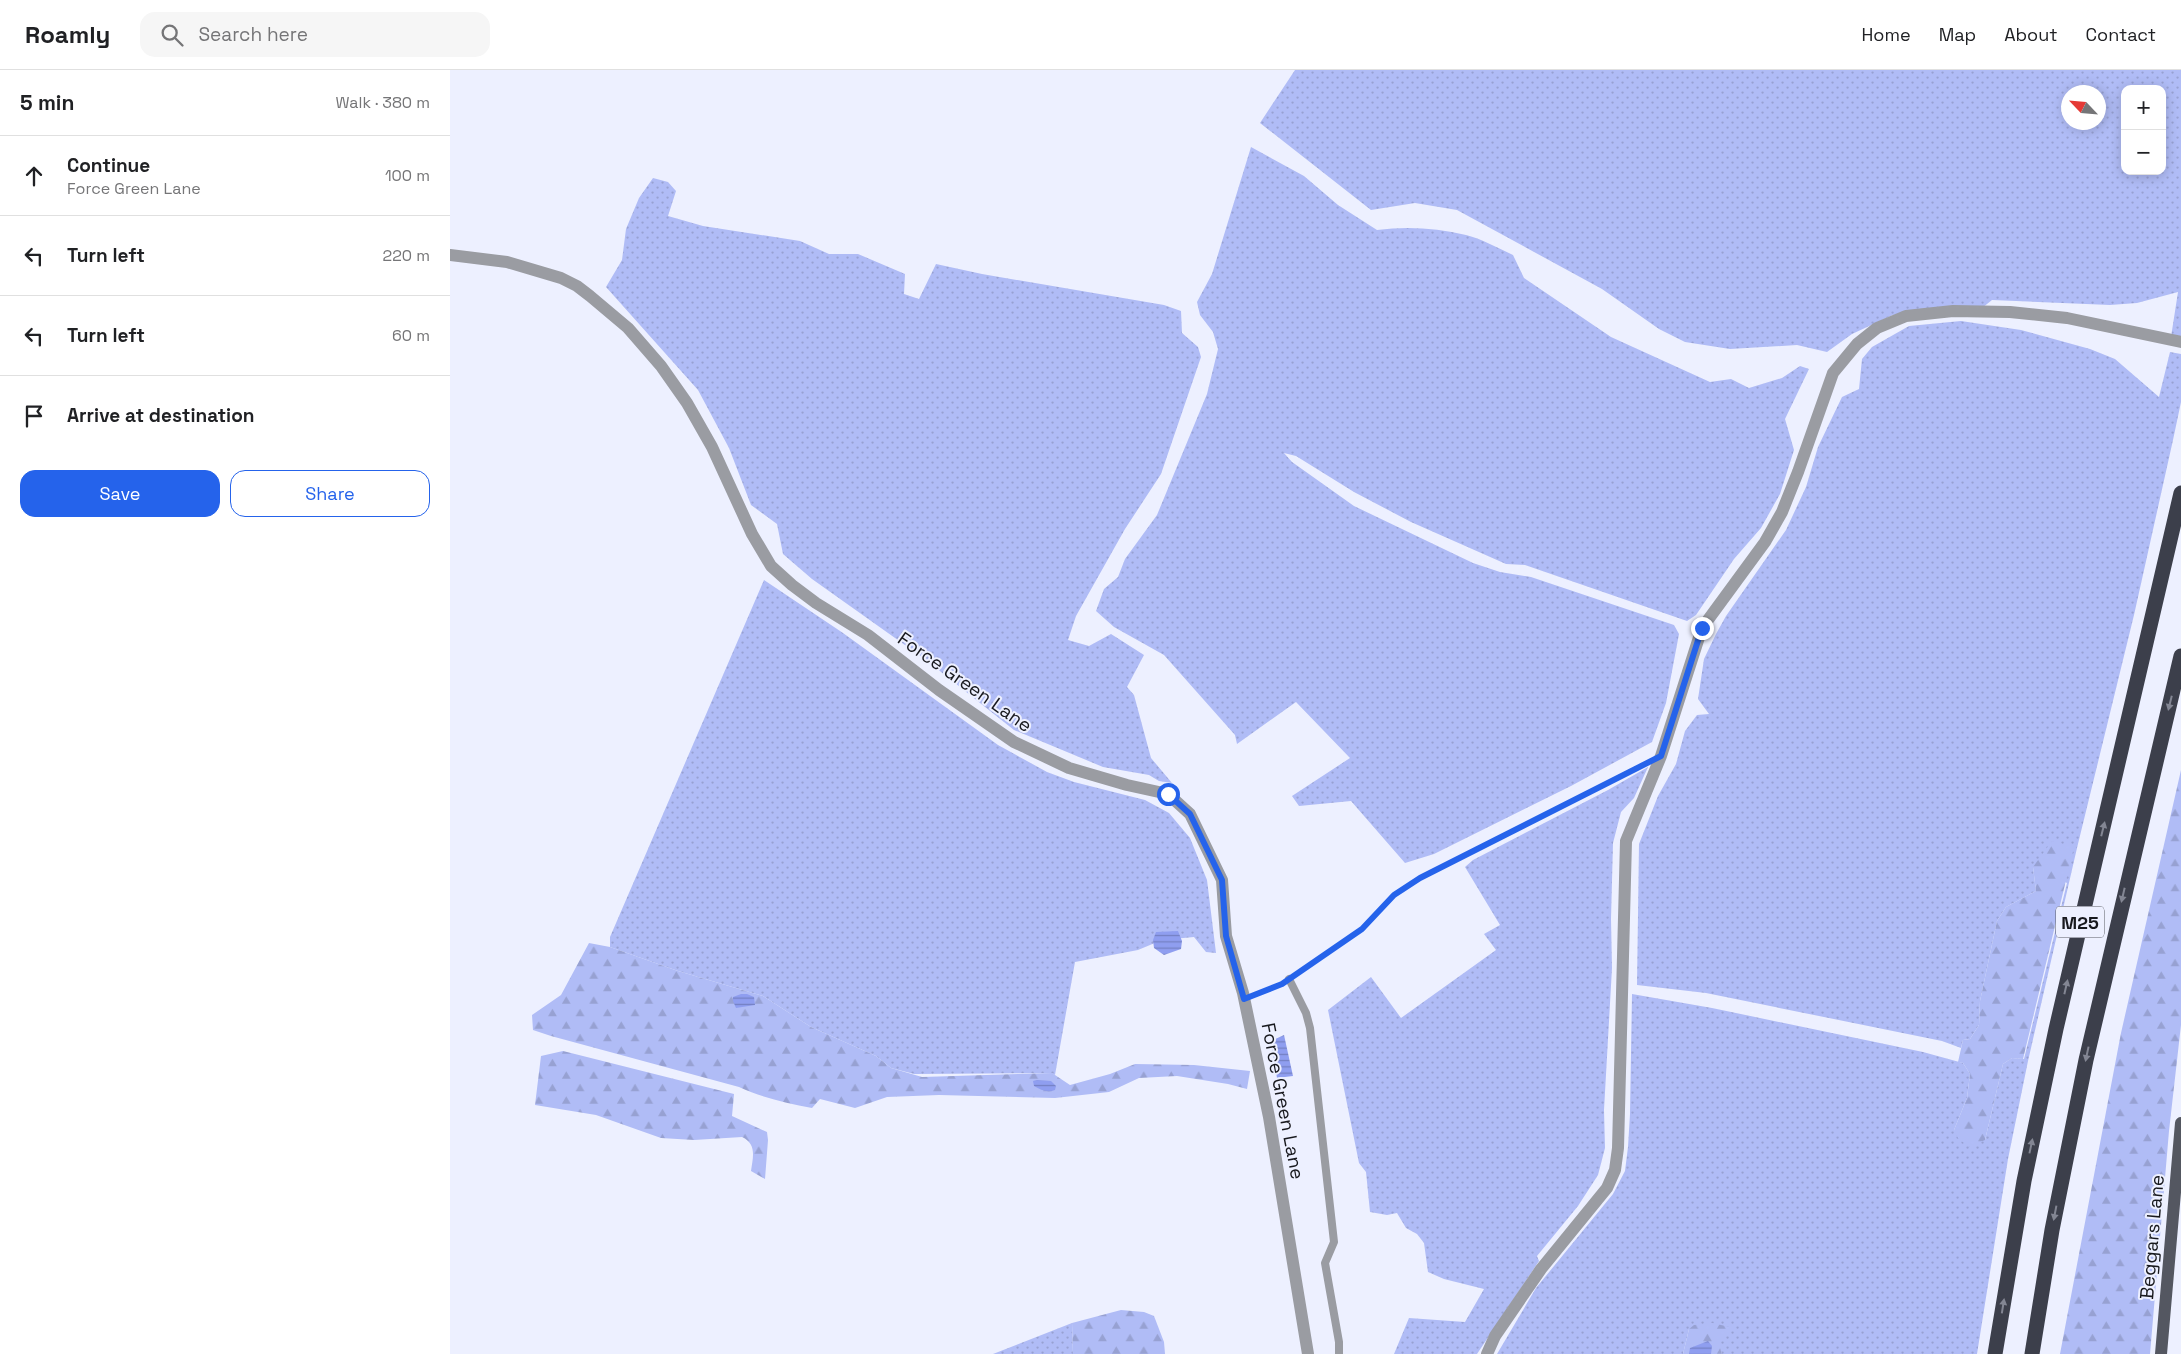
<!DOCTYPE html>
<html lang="en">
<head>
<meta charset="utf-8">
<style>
	:root { --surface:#fff; --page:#f6f6f6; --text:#202124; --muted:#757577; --line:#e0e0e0; --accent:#2563eb }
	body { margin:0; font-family:"Space Grotesk",sans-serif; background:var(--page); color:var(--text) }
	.controls { position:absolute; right:15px; top:15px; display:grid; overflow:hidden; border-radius:10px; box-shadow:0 2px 12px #0003 }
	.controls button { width:45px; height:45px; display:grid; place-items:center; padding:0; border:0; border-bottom:1px solid var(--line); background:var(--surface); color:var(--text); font:25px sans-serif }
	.compass { position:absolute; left:1611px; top:15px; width:45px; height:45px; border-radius:50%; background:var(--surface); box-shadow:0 2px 12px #0003; rotate:296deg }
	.stop { position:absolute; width:15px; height:15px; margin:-11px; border:4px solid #2563eb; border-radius:50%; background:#fff }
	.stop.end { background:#2563eb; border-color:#fff; box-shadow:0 1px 5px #0008 }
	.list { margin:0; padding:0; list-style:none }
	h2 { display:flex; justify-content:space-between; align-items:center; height:65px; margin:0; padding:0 20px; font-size:21px }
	h2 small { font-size:16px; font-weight:400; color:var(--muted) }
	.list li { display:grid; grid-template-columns:32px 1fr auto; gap:15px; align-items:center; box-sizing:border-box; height:80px; padding:0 20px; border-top:1px solid var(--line) }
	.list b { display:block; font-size:19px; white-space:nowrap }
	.list p { margin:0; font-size:16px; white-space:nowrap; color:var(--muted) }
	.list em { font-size:16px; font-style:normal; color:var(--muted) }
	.actions { display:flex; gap:10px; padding:15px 20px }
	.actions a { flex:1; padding:11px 0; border:1px solid var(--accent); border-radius:15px; text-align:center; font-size:18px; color:var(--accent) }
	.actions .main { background:var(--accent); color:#fff }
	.icon { flex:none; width:28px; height:28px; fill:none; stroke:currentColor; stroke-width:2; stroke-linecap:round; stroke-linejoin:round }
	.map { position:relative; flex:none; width:1731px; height:1284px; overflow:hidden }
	header { display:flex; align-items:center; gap:30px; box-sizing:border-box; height:70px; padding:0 25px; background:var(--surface); border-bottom:1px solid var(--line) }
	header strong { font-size:24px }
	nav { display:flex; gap:28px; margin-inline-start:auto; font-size:18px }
	.search { width:350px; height:45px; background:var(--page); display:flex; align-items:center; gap:12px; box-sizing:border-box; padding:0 18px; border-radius:15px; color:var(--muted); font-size:19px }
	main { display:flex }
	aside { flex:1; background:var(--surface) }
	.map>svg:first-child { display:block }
	.grass { fill:url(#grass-dots); fill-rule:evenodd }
	.forest { fill:url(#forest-firs) }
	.water { fill:url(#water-rules) }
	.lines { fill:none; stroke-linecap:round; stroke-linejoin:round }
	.path { stroke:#9c9eaa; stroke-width:2.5; stroke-dasharray:2.5 4; stroke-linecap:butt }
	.service { stroke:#9a9ca2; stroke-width:8 }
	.minor { stroke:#9a9ca2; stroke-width:12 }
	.primary { stroke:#545761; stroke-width:12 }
	.motorway { stroke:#3c3f4b; stroke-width:15 }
	.oneway { fill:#838693 }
	.route { stroke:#2563eb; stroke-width:6 }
	.labels { text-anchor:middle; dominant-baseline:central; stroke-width:4; stroke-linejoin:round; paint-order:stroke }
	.shield { fill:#edf0ff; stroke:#585a62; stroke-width:1 }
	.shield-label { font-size:18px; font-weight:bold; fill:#18191e }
	.street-label { font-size:19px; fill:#18191e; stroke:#edf0ff }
</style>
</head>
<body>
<header>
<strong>Roamly</strong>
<div class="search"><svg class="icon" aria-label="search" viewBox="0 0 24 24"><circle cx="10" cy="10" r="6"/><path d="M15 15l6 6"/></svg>Search here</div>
<nav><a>Home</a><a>Map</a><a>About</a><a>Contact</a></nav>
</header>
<main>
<aside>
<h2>5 min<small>Walk · 380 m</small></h2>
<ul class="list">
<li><svg class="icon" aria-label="ahead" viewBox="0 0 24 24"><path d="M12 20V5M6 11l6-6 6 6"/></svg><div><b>Continue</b><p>Force Green Lane</p></div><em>100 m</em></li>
<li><svg class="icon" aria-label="left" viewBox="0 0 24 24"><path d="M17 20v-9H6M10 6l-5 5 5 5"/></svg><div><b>Turn left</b></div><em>220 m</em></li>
<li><svg class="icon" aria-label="left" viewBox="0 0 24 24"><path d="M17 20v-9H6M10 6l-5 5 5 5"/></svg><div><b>Turn left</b></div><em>60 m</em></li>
<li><svg class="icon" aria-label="arrive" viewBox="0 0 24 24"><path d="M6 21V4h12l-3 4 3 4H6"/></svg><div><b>Arrive at destination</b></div></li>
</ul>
<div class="actions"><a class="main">Save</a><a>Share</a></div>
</aside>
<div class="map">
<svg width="1731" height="1284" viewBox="0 0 1731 1284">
	<defs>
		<pattern id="grass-dots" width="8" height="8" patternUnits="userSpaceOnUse" patternTransform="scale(1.25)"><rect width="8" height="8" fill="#b0bcf6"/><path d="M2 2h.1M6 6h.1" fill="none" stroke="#97a1d2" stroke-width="1.8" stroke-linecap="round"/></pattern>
		<pattern id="forest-firs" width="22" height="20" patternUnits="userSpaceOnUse" patternTransform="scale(1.25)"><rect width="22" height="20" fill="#b0bcf6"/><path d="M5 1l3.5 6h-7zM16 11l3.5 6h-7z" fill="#97a1d2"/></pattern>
		<pattern id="water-rules" width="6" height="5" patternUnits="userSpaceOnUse" patternTransform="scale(1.25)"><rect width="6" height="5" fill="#8f9ef0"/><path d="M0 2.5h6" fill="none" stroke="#7480c2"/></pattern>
	</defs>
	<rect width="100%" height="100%" fill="#edf0ff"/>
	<!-- grass -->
	<g class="grass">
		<path d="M845 0H1731V269L1721 267 1728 222 1687 233 1660 235 1542 230 1532 238 1443 245 1402 264 1377 282 1347 275 1280 279 1235 272 1209 259 1152 219 1007 140 965 133 921 140 810 53ZM1675 19H1712V101H1675ZM1618 22H1648V52H1618Z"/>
		<path d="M801 77 854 106 888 135 927 160C957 156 987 158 1016 165 1032 169 1048 178 1063 185L1074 208 1161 267 1260 312 1281 309 1299 318 1332 308 1350 296 1359 299 1335 349 1344 380 1330 424 1311 458 1284 489 1246 545 1237 551 1075 495 1056 494 961 452 904 422 846 386 834 383 842 392 904 436 1023 493 1050 502 1081 507 1224 555 1229 564 1216 633 1202 672 1121 716 984 784 955 793 901 731 849 736 842 726 900 688 846 632 787 674 785 665 714 585 664 557 646 541 654 519 668 507 675 489 707 445 757 324 768 279 763 262 750 245 747 232 762 204Z"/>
		<path d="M203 108 218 112 226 121 218 146 253 156 350 171 379 184H408L455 204 454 224 469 229 486 194 532 204 714 235 731 241 732 263 748 277 751 287 711 404 675 459 626 546 618 570 639 576 661 564 694 585 677 617 684 625 701 688 722 713 709 711 699 705 653 697 564 660 476 590 362 509 333 484 327 454 301 435 279 378 248 320 156 217 172 190 176 159 189 128Z"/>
		<path d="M1511 251 1571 260 1640 279 1665 289 1709 327 1720 282 1731 284V332L1723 370 1684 545 1627 778 1578 991 1558 1089 1527 1284H1272L1268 1275 1239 1259 1233 1284H1047L1086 1218 1163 1124 1175 1101 1178 1077 1180 1044 1182 924 1262 938 1473 982 1513 993 1520 1004 1517 1028 1504 1060 1535 1070 1553 994 1562 988 1574 989 1617 813 1583 797 1586 821 1556 837 1547 851 1530 931 1529 955 1520 969 1513 970 1511 978 1492 971 1256 923 1187 915 1189 774 1208 726 1226 694 1235 661 1247 645 1259 644 1248 629 1254 589 1266 564 1276 546 1336 460 1356 417 1368 377 1392 327 1409 319 1412 289 1422 277 1459 256Z"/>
		<path d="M314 510 393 563 548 675 597 702 624 712 695 730 719 743 740 768 757 810 766 883 756 882 744 867 712 870 688 880 625 892 605 1005 601 1003 464 1004 441 998 426 986 361 957 313 926 228 901 160 877V867Z"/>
		<path d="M1198 697 1184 728 1171 742 1163 773 1161 849 1162 898 1154 1040 1155 1078 1148 1105 1128 1136 1087 1186 1089 1191 1027 1284H944L959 1248 1015 1252 1034 1219 994 1209 978 1202 974 1173 967 1164 956 1158 947 1143 937 1145 920 1142 916 1102 909 1093 878 940 921 907 951 948 1046 880 1034 864 1050 855 1015 797 1023 790 1158 720Z"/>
		<path d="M622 1253 623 1284H543Z"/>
	</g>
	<!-- forest -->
	<g class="forest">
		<path d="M1731 700V955L1719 1061 1700 1284H1610L1671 963Z"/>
		<path d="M1602 771 1624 777 1573 989 1562 988 1553 994 1535 1070 1519 1077 1508 1068 1504 1060 1517 1028 1520 1004 1513 993 1508 992 1513 970 1520 969 1529 955 1530 931 1547 851 1556 837 1586 821 1583 797Z"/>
		<path d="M139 873 160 877 228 901 313 926 361 957 426 986 441 998 472 1007 602 1003 620 1015 660 1004 685 994 744 995 800 1001 797 1019 778 1014 727 1006 689 1008 659 1022 605 1028 489 1025 437 1027 405 1038 370 1029 362 1038C336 1033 313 1028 289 1017L101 966 83 960 82 945 111 925Z"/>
		<path d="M113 981 284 1024 282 1046 317 1062 318 1070 315 1109 301 1101C303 1087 307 1074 292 1067L244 1070 211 1068 146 1045 85 1035 91 986Z"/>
		<path d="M671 1240 694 1242 704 1246 714 1272 715 1284H623L622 1253Z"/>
		<path d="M1262 1253 1280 1257 1269 1275 1272 1284H1233L1239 1259 1244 1255Z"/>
	</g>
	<!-- water -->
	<g class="water">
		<path d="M728 861 732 871 731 879 714 885 704 878 703 870 706 862Z"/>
		<path d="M291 924H297L304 927 305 935 286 938 283 931V927Z"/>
		<path d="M834 965 843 1006 827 1008 821 971Z"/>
		<path d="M587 1010 601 1011 606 1016 605 1020C597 1023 591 1020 584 1016L583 1011Z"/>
		<path d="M1258 1271 1262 1276 1261 1284H1239L1240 1278Z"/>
	</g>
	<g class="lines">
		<!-- path -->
		<g class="path">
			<path d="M848 903 912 859 944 825 970 809 1194 693"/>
			<path d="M806 925 831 914"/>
		</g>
		<!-- service -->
		<path class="service" d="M839 909 856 943 860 958 884 1172 875 1193 889 1272V1284"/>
		<!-- minor -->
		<g class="minor">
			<path d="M0 185 57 192 111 208 127 216 140 226 178 258 211 296 237 333 262 377 302 464 321 496 342 515 366 533 418 565 489 620 564 672 619 698 677 715 718 724 740 744 772 810 776 866 793 923 819 1047 858 1284"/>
			<path d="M1037 1284 1045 1266 1091 1199 1157 1118 1165 1100 1168 1078 1176 771 1211 686 1252 558 1315 472 1332 442 1348 402 1383 303 1407 274 1427 258 1456 246 1503 241 1560 242 1617 248 1731 272"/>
		</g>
		<!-- primary -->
		<path class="primary" d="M1711 1284 1731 1053"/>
		<!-- motorway -->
		<g class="motorway">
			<path d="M1545 1284 1574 1111 1606 959 1731 423"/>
			<path d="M1582 1284 1602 1160 1636 990 1731 586"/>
		</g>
	</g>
	<!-- one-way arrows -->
	<defs><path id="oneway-solid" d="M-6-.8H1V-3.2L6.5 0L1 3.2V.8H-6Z" transform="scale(1.25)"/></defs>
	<g class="oneway">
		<use href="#oneway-solid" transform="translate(1720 633) rotate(104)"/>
		<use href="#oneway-solid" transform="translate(1653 759) rotate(-76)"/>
		<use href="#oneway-solid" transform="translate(1673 825) rotate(103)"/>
		<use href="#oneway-solid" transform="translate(1616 917) rotate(-77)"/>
		<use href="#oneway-solid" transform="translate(1637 984) rotate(102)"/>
		<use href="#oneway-solid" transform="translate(1581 1076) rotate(-78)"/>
		<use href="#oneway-solid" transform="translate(1605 1143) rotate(101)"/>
		<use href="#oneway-solid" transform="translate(1553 1236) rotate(-81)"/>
	</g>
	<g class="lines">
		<!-- route -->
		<path class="route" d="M718 724 740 744 772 810 776 866 794 929 832 914 912 859 944 825 970 808 1211 686 1252 558"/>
	</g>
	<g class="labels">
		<!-- shield labels -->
		<rect class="shield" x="1606" y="836.5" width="48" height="31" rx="4"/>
		<g class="shield-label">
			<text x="1630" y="852">M25</text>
		</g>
		<!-- street labels -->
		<g class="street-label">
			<text transform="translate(515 612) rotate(35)">Force Green Lane</text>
			<text transform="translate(833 1031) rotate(79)">Force Green Lane</text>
			<text transform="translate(1702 1167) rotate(-85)">Beggars Lane</text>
		</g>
	</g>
</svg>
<div class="controls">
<button>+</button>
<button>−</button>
</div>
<svg class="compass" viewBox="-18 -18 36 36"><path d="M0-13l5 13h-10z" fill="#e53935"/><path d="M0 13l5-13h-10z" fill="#757577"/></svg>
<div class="stop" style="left:718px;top:724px"></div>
<div class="stop end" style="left:1252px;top:558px"></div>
</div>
</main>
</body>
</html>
